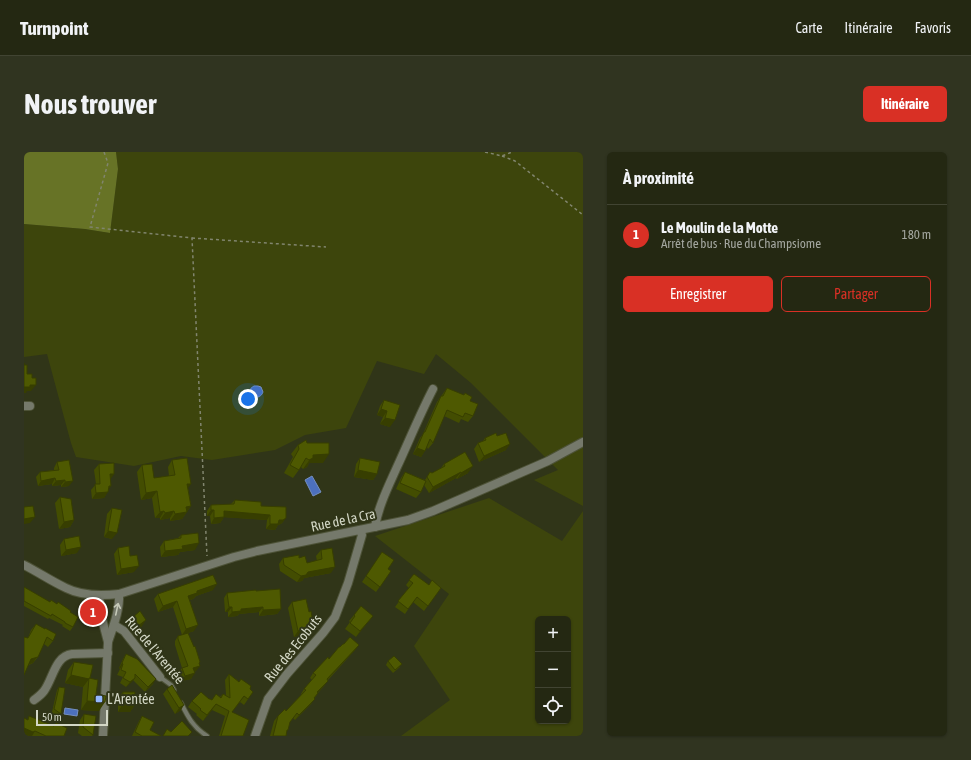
<!DOCTYPE html>
<html lang="fr">
<head>
<meta charset="utf-8">
<style>
	:root { --surface:#242812; --page:#303420; --text:#f1f3f6; --muted:#a3a69f; --line:#414432; --accent:#d93025 }
	body { margin:0; font-family:"Asap Condensed",sans-serif; background:var(--page); color:var(--text) }
	.controls { position:absolute; right:12px; bottom:12px; display:grid; overflow:hidden; border-radius:6px; box-shadow:0 1px 3px #0004 }
	.controls button { width:36px; height:36px; display:grid; place-items:center; padding:0; border:0; border-bottom:1px solid var(--line); background:var(--surface); color:var(--text); font:20px sans-serif }
	.scale { position:absolute; left:12px; bottom:10px; width:72px; box-sizing:border-box; padding-left:4px; border:2px solid #d3d7c6; border-top:0; font-size:11px; line-height:14px; white-space:nowrap; color:#d3d7c6; -webkit-text-stroke:3px #303518; paint-order:stroke }
	.you { position:absolute; left:224px; top:247px; width:14px; height:14px; margin:-10px; border:3px solid #fff; border-radius:50%; background:#1a73e8; box-shadow:0 0 0 6px #1a73e833 }
	.badge { display:grid; place-items:center; width:26px; height:26px; border-radius:50%; background:var(--accent); color:#fff; font-size:13px; font-weight:700 }
	.pin { position:absolute; translate:-50% -50%; border:2px solid #fff; box-shadow:0 1px 4px #0006 }
	.list { margin:0; padding:0; list-style:none }
	h2 { display:flex; justify-content:space-between; align-items:center; height:52px; margin:0; padding:0 16px; font-size:17px }
	h2 small { font-size:13px; font-weight:400; color:var(--muted) }
	.list li { display:grid; grid-template-columns:26px 1fr auto; gap:12px; align-items:center; box-sizing:border-box; height:60px; padding:0 16px; border-top:1px solid var(--line) }
	.list b { display:block; font-size:15px; white-space:nowrap }
	.list p { margin:0; font-size:13px; white-space:nowrap; color:var(--muted) }
	.list em { font-size:13px; font-style:normal; color:var(--muted) }
	.actions { display:flex; gap:8px; padding:12px 16px }
	.actions a { flex:1; padding:9px 0; border:1px solid var(--accent); border-radius:6px; text-align:center; font-size:14px; color:var(--accent) }
	.actions .main { background:var(--accent); color:#fff }
	.icon { flex:none; width:22px; height:22px; fill:none; stroke:currentColor; stroke-width:2; stroke-linecap:round; stroke-linejoin:round }
	.map { position:relative; flex:none; width:559px; height:584px; overflow:hidden; border-radius:6px }
	header { display:flex; align-items:center; gap:24px; box-sizing:border-box; height:56px; padding:0 20px; background:var(--surface); border-bottom:1px solid var(--line) }
	header strong { font-size:19px }
	nav { display:flex; gap:22px; margin-inline-start:auto; font-size:14px }
	.intro { display:flex; align-items:center; justify-content:space-between; box-sizing:border-box; height:96px; padding:0 24px }
	h1 { margin:0; font-size:28px }
	.button { padding:10px 18px; border-radius:6px; background:var(--accent); color:#fff; font-size:14px; font-weight:700 }
	main { display:flex; gap:24px; padding:0 24px }
	aside { flex:1; background:var(--surface); border-radius:6px; box-shadow:0 1px 3px #0004 }
	.map>svg:first-child { display:block }
	.green { fill:#3d450c; fill-rule:evenodd }
	.forest { fill:#677326 }
	.water { fill:#4c70bd; stroke:#748fc0 }
	.lines { fill:none; stroke-linecap:round; stroke-linejoin:round }
	.service-casing { stroke:#4d5237; stroke-width:6 }
	.minor-casing { stroke:#4d5237; stroke-width:10 }
	.tertiary-casing { stroke:#4d5237; stroke-width:10 }
	.path { stroke:#81856e; stroke-width:1.5; stroke-dasharray:3 3; stroke-linecap:butt }
	.service { stroke:#75796b; stroke-width:4 }
	.minor { stroke:#75796b; stroke-width:8 }
	.tertiary { stroke:#75796b; stroke-width:8 }
	.wall { fill:#434d01 }
	.shaded-wall { fill:#373e01 }
	.building { fill:#4e5901; stroke:#373e01 }
	.oneway { stroke:#c5c9b8 }
	.poi-dot { fill:#94b7fd; stroke:#303518; stroke-width:1.5 }
	.labels { text-anchor:middle; dominant-baseline:central; stroke-width:4; stroke-linejoin:round; paint-order:stroke }
	.street-label { font-size:14px; fill:#d3d7c6; stroke:#303518 }
	.poi-label { font-size:14px; fill:#d3d7c6; stroke:#303518; text-anchor:start }
</style>
</head>
<body>
<header>
<strong>Turnpoint</strong>
<nav><a>Carte</a><a>Itinéraire</a><a>Favoris</a></nav>
</header>
<div class="intro"><h1>Nous trouver</h1><a class="button">Itinéraire</a></div>
<main>
<div class="map">
<svg width="559" height="584" viewBox="0 0 559 584">
	<rect width="100%" height="100%" fill="#303518"/>
	<!-- green -->
	<g class="green">
		<path d="M92 0H559V354L510 328 534 318 447 231 412 202 400 222 353 209 322 276 281 283 251 298 188 308 157 304 110 314 52 305 47 291 23 202 0 205V72L61 77 86 81 94 17Z"/>
		<path d="M465 346 538 389 559 359V584H377L426 548 390 494 425 442 351 384ZM514 467H544V569H514Z"/>
	</g>
	<!-- forest -->
	<path class="forest" d="M0 0H92L94 17 86 81 61 77 0 72Z"/>
	<!-- water -->
	<g class="water">
		<path d="M230 234H234L237 235 239 240C237 246 231 246 225 246 224 240 225 237 230 234Z"/>
		<path d="M288 324 297 340 289 344 281 328Z"/>
		<path d="M41 556 54 558 53 564 40 562Z"/>
	</g>
	<g class="lines">
		<!-- service casing -->
		<g class="service-casing">
			<g id="service">
				<path d="M136 525 147 533 150 538"/>
				<path d="M157 551C164 565 169 575 183 584"/>
			</g>
		</g>
		<!-- minor casing -->
		<g class="minor-casing">
			<g id="minor">
				<path d="M0 254H6"/>
				<path d="M351 375C354 355 365 333 373 315 385 289 396 262 409 237"/>
				<path d="M90 473 100 479 136 525"/>
				<path d="M10 548C14 545 17 543 20 539 29 527 31 504 48 502L84 501"/>
				<path d="M231 584 244 547 263 522 299 481 311 465 324 431 338 383 336 378"/>
			</g>
		</g>
		<!-- tertiary casing -->
		<g class="tertiary-casing">
			<g id="tertiary">
				<path d="M0 413C14 420 27 429 42 436 58 444 77 444 95 442L210 405 233 399 384 368 409 359 524 309 559 290"/>
				<path d="M75 443 77 463 84 490 79 584"/>
				<path d="M84 490C89 475 96 458 95 442"/>
			</g>
		</g>
		<!-- path -->
		<g class="path">
			<path d="M80 0 84 11 66 75 168 86 183 404"/>
			<path d="M461 0 478 4 488 0"/>
			<path d="M478 4 491 9 539 47 559 63"/>
			<path d="M168 86 302 95"/>
		</g>
		<!-- service -->
		<use href="#service" class="service"/>
		<!-- minor -->
		<use href="#minor" class="minor"/>
		<!-- tertiary -->
		<use href="#tertiary" class="tertiary"/>
	</g>
	<!-- wall -->
	<g class="wall">
		<path d="M423 236 439 243 441 241 446 249 449 264 444 270 437 267 435 271 420 264 409 291 404 297 403 295 397 305 389 302 396 286 399 282 413 250Z"/>
		<path d="M360 248 366 275 356 272 359 265 353 263 356 254Z"/>
		<path d="M473 284 482 298 455 310 450 297 454 291 459 289 461 286Z"/>
		<path d="M283 291 299 311H285L283 315 279 317 277 315 269 326 260 321 269 305 267 302 274 293Z"/>
		<path d="M336 306 353 322 349 328 330 325 332 312Z"/>
		<path d="M148 308 164 336 167 354 158 367 146 369V366L136 368V366H131L128 346 117 348 113 320 118 313 130 326 145 324 144 315Z"/>
		<path d="M33 310 45 334 37 335V333L28 334V332L14 334 12 325 16 320 30 318V316Z"/>
		<path d="M75 312 90 322 86 327 85 337 80 346 68 347 67 338 72 332 70 318Z"/>
		<path d="M420 312 444 321 433 327 432 326 405 341 400 333 397 340 392 346 372 337 377 326 381 320 401 328 406 320 408 321 417 316Z"/>
		<path d="M36 345 50 368 46 375 35 377 31 351Z"/>
		<path d="M211 348 237 354 262 366 258 371 255 373H254L251 378 242 377 243 368 200 365 196 371 187 372 186 364H183V359L187 353 207 352Z"/>
		<path d="M88 356V387L80 385 83 362Z"/>
		<path d="M157 383 171 398 156 400 154 403 137 405 136 395 140 389 154 386Z"/>
		<path d="M40 387 53 401 37 404 36 393Z"/>
		<path d="M94 396 106 404 110 420 93 423 90 402Z"/>
		<path d="M297 398 307 421 280 426 278 429 273 430 256 419 255 412 259 406H275L283 411 293 409 292 404Z"/>
		<path d="M358 400 364 417 367 419 352 440 338 430Z"/>
		<path d="M390 422 405 433 417 436 400 459 389 450 381 462 371 455 385 436 382 433Z"/>
		<path d="M0 435 26 450 46 460 49 475 46 479 38 474 39 473 25 466 24 467 0 454Z"/>
		<path d="M189 438 172 444 169 447 166 448 170 479 164 481 175 511 172 519 170 520 167 527 157 529 154 521 158 516 151 493V489L154 484 158 483 149 455 134 460 130 447 134 442Z"/>
		<path d="M232 439 257 457 253 462 235 464V460L215 462 213 464 204 465V460H201L200 446 203 441Z"/>
		<path d="M268 450 285 460 286 475 282 482 270 485 264 456Z"/>
		<path d="M330 463 349 464 344 470 332 485 321 477 326 470 325 469Z"/>
		<path d="M108 466 118 474 110 481 103 472Z"/>
		<path d="M12 472 29 489 24 495 20 492 14 505 9 511 5 513 4 486 7 478Z"/>
		<path d="M335 493 331 498 304 528 300 534 294 541 287 552 271 568 269 566 265 571 262 584H246L250 569 254 564 262 559 277 543V542L280 537 288 528 286 526 289 521 305 507 316 495Z"/>
		<path d="M102 502 129 532 121 540 109 528 102 535 96 531 99 525 93 523 96 517 95 516 99 507Z"/>
		<path d="M364 509 376 515 369 521 362 513Z"/>
		<path d="M50 510 66 526 72 542 75 559 57 558 59 535 41 531 44 518Z"/>
		<path d="M205 522 229 540 220 553 216 550 208 560 219 584H195L201 564 188 558 179 569 172 563 173 562 164 555 168 549 185 547 188 548 196 545 199 542 202 543 201 528Z"/>
		<path d="M35 535 37 562 34 566 28 560 33 538Z"/>
		<path d="M143 537 157 558 151 562 139 542Z"/>
		<path d="M99 540 110 554 106 560H94V546Z"/>
		<path d="M60 562 69 583 68 584H58L54 581 56 568Z"/>
		<path d="M5 564 30 574 32 571 40 584H0L3 568Z"/>
		<path d="M118 564 126 578 137 584H108L115 569Z"/>
	</g>
	<!-- shaded-wall -->
	<g class="shaded-wall">
		<path d="M6 233H12L7 239H3L2 241H0V235Z"/>
		<path d="M357 257 363 259 359 265 353 263Z"/>
		<path d="M361 266 371 268 366 275 356 272Z"/>
		<path d="M486 292 482 298 455 310 460 304Z"/>
		<path d="M393 296 401 299 397 305 389 302Z"/>
		<path d="M305 302 299 311H285L283 315 279 317 289 303Z"/>
		<path d="M449 314 444 321 433 327 437 321Z"/>
		<path d="M334 318 353 322 349 328 330 325Z"/>
		<path d="M437 320 432 326 405 341 409 335Z"/>
		<path d="M86 322H90L86 328Z"/>
		<path d="M31 326 28 332 14 334 17 329Z"/>
		<path d="M41 328 37 333 28 334 32 329Z"/>
		<path d="M49 329 45 334 37 335 41 330Z"/>
		<path d="M163 332H167L162 339Z"/>
		<path d="M85 334H87L83 340H84L80 346 68 347 72 341Z"/>
		<path d="M133 339 128 346 117 348 122 341Z"/>
		<path d="M167 354 158 367 146 369 151 362 162 355Z"/>
		<path d="M187 358H190L186 364H183Z"/>
		<path d="M140 359 136 366H131L136 360Z"/>
		<path d="M150 359 146 366 136 368 141 361Z"/>
		<path d="M200 359 246 363 243 368 196 365Z"/>
		<path d="M11 365 6 371 0 372V367Z"/>
		<path d="M200 365 196 371 187 372 190 366Z"/>
		<path d="M262 366 258 371 255 373H254L251 378 242 377 246 372 255 368Z"/>
		<path d="M50 368 46 375 35 377 40 370Z"/>
		<path d="M84 379 93 381 88 387 80 385Z"/>
		<path d="M175 391 171 398 156 400 154 403 137 405 141 399 158 394Z"/>
		<path d="M57 395 53 401 37 404 42 398Z"/>
		<path d="M115 414 110 420 93 423 97 417Z"/>
		<path d="M311 415 307 421 280 426 278 429 273 430 277 424 284 420Z"/>
		<path d="M193 432 189 438 172 444 169 447 160 450 164 444 173 439Z"/>
		<path d="M153 449 149 455 134 460 139 454Z"/>
		<path d="M205 455H208L204 460H201Z"/>
		<path d="M239 455 235 460 215 462 213 464 204 465 208 460 217 457Z"/>
		<path d="M257 457 253 462 235 464 239 458Z"/>
		<path d="M349 464 344 470 332 485 336 479Z"/>
		<path d="M122 468 118 474 110 481 114 474Z"/>
		<path d="M285 471H289L282 482 270 485 274 479Z"/>
		<path d="M174 473 170 479 158 483 162 477Z"/>
		<path d="M335 493 331 498 299 532 303 527Z"/>
		<path d="M16 499V500L9 511 3 513 7 507Z"/>
		<path d="M176 510 173 515 176 514 172 519 166 522 169 516Z"/>
		<path d="M98 511 99 512 96 517 95 516Z"/>
		<path d="M171 521 167 527 157 529 161 524Z"/>
		<path d="M47 523 65 527 59 535 41 531Z"/>
		<path d="M111 526 108 530 102 535 106 530Z"/>
		<path d="M132 527 129 532 121 540 124 535Z"/>
		<path d="M304 529 300 534 290 545 293 540Z"/>
		<path d="M291 547 287 552 271 568 275 563Z"/>
		<path d="M63 549 81 550 75 559 57 558Z"/>
		<path d="M192 552 188 558 179 569 183 563Z"/>
		<path d="M98 553 110 554 106 560H94Z"/>
		<path d="M160 553 157 558 151 562 155 556Z"/>
		<path d="M0 576 11 579 8 584H0Z"/>
	</g>
	<!-- building -->
	<g class="building">
		<path d="M0 211V213H3V222H8V226H12V233H6V235H0Z"/>
		<path d="M423 236 440 243 441 241 448 245 446 249 454 252 449 264 441 261 439 265 423 258 409 291 406 287 401 299 393 296 400 280H401L417 244H419Z"/>
		<path d="M360 248 376 253 371 268 361 266 363 259 357 257Z"/>
		<path d="M472 281 473 284 482 281 486 292 460 304 454 291 462 288 461 286Z"/>
		<path d="M282 288 283 291H305V302L289 303V306L285 308 282 306 275 318 266 313 275 297 274 293Z"/>
		<path d="M441 300 449 314 437 321V320L409 335 403 325 406 320 408 321 421 314 420 312Z"/>
		<path d="M163 306 167 332H163L167 354 162 355 163 360 151 362 150 359 141 361 140 359 136 360 133 339 122 341 118 313 128 312 130 326 151 323 148 308Z"/>
		<path d="M336 306 356 310 353 322 334 318Z"/>
		<path d="M45 308 49 329 41 330V328L32 329 31 326 17 329 16 320 35 318 33 310Z"/>
		<path d="M90 311V322H86L87 334H85L84 340 72 341 71 332H76L75 312Z"/>
		<path d="M381 320 402 329 397 340 376 331Z"/>
		<path d="M36 345 47 347 50 368 40 370Z"/>
		<path d="M211 348 237 350V354L262 355V366L259 368H255L254 372H246V363L200 359V365L190 366V358H187V353L210 352Z"/>
		<path d="M9 354 11 365 0 367V355Z"/>
		<path d="M88 356 98 358 93 381 84 379Z"/>
		<path d="M174 381 175 391 158 394 159 397 141 399 140 389 157 386V383Z"/>
		<path d="M55 384 57 395 42 398 40 387Z"/>
		<path d="M105 394 106 404 113 403 115 414 97 417 94 396Z"/>
		<path d="M308 396 311 415 284 420 282 423 277 424 260 413 259 406 275 403V406L281 404 283 411 298 407 297 398Z"/>
		<path d="M358 400 370 408 364 417 367 419 356 435 342 424Z"/>
		<path d="M390 422 405 433 408 428 417 436 404 454 393 445 384 457 374 449 389 431 385 428Z"/>
		<path d="M189 423 193 432 173 439V441L164 444 174 473 162 477 153 449 139 454 134 442Z"/>
		<path d="M0 435 26 450 27 448 33 452 34 450 47 459 46 460 54 465 49 475 41 471V470L28 462 27 464 0 449Z"/>
		<path d="M256 437 257 457 239 458V455L217 457V459L208 460V455H205L203 441 232 438V439Z"/>
		<path d="M282 447 285 460 287 459 289 471H285L286 476 274 479 268 450Z"/>
		<path d="M337 454 349 464 336 479 326 471 331 464 330 463Z"/>
		<path d="M116 459 122 468 114 474 108 466Z"/>
		<path d="M12 472 21 477V476L32 482 29 489 23 485 14 505 7 507 0 523V485L4 486Z"/>
		<path d="M164 481 170 495 171 494 176 510 175 511 176 514 169 516 171 521 161 524 158 516 164 514 154 487V484Z"/>
		<path d="M326 485 335 493 303 527 304 529 293 540 294 541 290 546 291 547 275 563 273 561 266 570 264 578H263L262 584H249L254 564 261 557 262 559 282 538 280 537 292 523 289 521 304 505 305 507 315 495H316L319 492H320Z"/>
		<path d="M102 502 113 507 132 527 124 535 111 522V526L106 530 99 526 102 520 97 518 99 512 98 511Z"/>
		<path d="M370 504 378 512 371 518 364 509Z"/>
		<path d="M50 510 69 513 66 526 65 527 47 523Z"/>
		<path d="M205 522 215 530 217 527 227 534 226 537 229 540 224 547 220 544 208 560 225 568 219 584H197L205 559 192 552 183 563 176 558 177 557 168 549 177 540 185 547H186L188 548 192 542 197 546 199 542 206 546Z"/>
		<path d="M65 526 74 528 72 542 82 544 81 550 63 549Z"/>
		<path d="M148 533 160 553 155 556 143 537Z"/>
		<path d="M35 535 41 536 37 562 30 557Z"/>
		<path d="M99 540H111L110 554 98 553Z"/>
		<path d="M60 562 72 564 69 583 59 575Z"/>
		<path d="M5 564 30 574 32 571 43 576 40 584H22L11 579 9 580 0 576V566L4 568Z"/>
		<path d="M118 564 130 570 126 578 137 584H118L111 580Z"/>
		<path d="M158 569 168 580 164 584H139L143 577 147 580Z"/>
	</g>
	<!-- one-way arrows -->
	<defs><path id="oneway-shaft" d="M-6 0H5M1.5-3L5.5 0L1.5 3" fill="none" stroke-width="1.6" stroke-linecap="round" stroke-linejoin="round"/></defs>
	<use class="oneway" href="#oneway-shaft" transform="translate(93 457) rotate(-78)"/>
	<!-- markers -->
	<rect class="poi-dot" x="71" y="543" width="8" height="8" rx="2"/>
	<g class="labels">
		<!-- street labels -->
		<g class="street-label">
			<text transform="translate(319 368) rotate(-12)">Rue de la Cra</text>
			<text transform="translate(269 496) rotate(-51)">Rue des Ecobuts</text>
			<text transform="translate(131 498) rotate(50)">Rue de l'Arentée</text>
		</g>
		<!-- poi labels -->
		<g class="poi-label">
			<text x="83" y="547">L'Arentée</text>
		</g>
	</g>
</svg>
<div class="controls">
<button>+</button>
<button>−</button>
<button><svg class="icon" aria-label="locate" viewBox="0 0 24 24"><circle cx="12" cy="12" r="6"/><path d="M12 2v4M12 18v4M2 12h4M18 12h4"/></svg></button>
</div>
<div class="scale">50 m</div>
<div class="you"></div>
<div class="pin badge" style="left:69px;top:460px">1</div>
</div>
<aside>
<h2>À proximité<small></small></h2>
<ul class="list">
<li><span class="badge">1</span><div><b>Le Moulin de la Motte</b><p>Arrêt de bus · Rue du Champsiome</p></div><em>180 m</em></li>
</ul>
<div class="actions"><a class="main">Enregistrer</a><a>Partager</a></div>
</aside>
</main>
</body>
</html>
